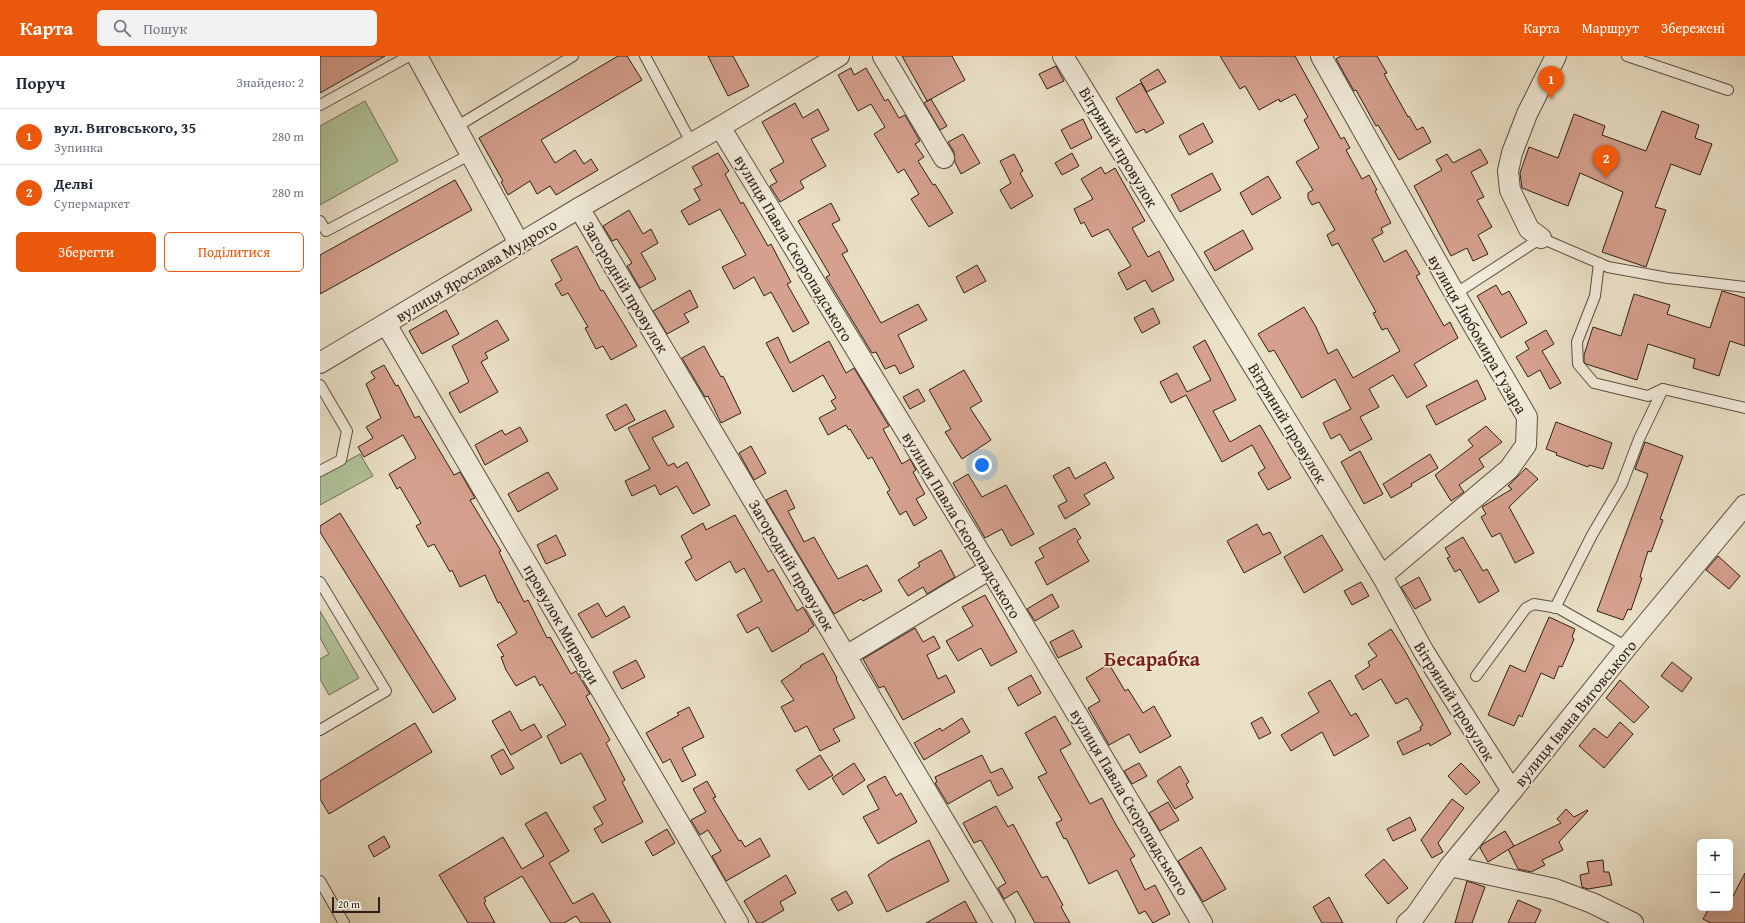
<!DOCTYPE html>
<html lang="uk">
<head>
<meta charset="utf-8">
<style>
	:root { --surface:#fff; --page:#f2f2f3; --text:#1f2937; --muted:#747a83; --line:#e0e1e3; --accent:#ea580c }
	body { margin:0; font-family:"Gentium Book Plus",serif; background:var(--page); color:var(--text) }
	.controls { position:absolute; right:12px; bottom:12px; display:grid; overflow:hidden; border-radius:6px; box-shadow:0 4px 16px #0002 }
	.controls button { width:36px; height:36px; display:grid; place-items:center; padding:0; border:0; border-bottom:1px solid var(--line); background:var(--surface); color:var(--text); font:20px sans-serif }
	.scale { position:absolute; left:12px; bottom:10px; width:48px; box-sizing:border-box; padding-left:4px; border:2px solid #2f1f19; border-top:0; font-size:11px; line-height:14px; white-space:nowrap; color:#2f1f19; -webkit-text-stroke:3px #f1ebda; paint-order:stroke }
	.you { position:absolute; left:662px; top:409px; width:14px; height:14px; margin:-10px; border:3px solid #fff; border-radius:50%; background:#1a73e8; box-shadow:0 0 0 6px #1a73e833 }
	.badge { display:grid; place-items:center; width:26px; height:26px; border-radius:50%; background:var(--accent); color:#fff; font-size:13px; font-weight:700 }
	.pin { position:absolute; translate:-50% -33px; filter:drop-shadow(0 1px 2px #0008) }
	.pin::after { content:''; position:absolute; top:21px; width:14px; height:12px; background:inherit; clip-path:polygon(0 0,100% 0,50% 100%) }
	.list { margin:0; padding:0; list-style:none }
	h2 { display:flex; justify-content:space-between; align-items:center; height:52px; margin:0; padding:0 16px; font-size:17px }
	h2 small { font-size:13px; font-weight:400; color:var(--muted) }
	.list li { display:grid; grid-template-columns:26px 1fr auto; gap:12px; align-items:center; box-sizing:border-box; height:56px; padding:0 16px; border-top:1px solid var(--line) }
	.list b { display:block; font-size:15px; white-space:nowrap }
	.list p { margin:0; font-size:13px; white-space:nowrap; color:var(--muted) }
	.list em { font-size:13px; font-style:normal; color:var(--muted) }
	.actions { display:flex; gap:8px; padding:12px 16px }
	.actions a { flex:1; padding:9px 0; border:1px solid var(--accent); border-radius:6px; text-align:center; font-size:14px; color:var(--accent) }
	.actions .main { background:var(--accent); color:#fff }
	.icon { flex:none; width:22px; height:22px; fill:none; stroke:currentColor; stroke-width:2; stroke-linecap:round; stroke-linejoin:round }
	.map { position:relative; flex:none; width:1425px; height:867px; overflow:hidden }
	header { display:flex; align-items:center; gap:24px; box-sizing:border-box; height:56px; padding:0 20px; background:var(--accent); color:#fff }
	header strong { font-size:19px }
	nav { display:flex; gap:22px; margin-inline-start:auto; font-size:14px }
	.search { width:280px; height:36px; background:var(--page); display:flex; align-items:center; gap:10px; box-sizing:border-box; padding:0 14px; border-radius:6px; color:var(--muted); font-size:15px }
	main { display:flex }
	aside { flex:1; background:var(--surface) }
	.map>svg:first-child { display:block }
	.green { fill:#b1c399; stroke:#707159 }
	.building { fill:#d5a08d; stroke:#2f1f19 }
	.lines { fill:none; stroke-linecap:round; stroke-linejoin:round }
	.service-casing { stroke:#5e4f44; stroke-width:12 }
	.minor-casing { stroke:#5e4f44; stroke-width:22 }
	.service { stroke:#f1ebda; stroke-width:10 }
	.minor { stroke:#f1ebda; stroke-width:20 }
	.labels { text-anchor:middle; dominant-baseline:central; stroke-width:3; stroke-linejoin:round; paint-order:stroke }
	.street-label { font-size:16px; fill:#2f1f19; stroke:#f1ebda }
	.district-label { font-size:20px; font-weight:bold; fill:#7a1f14; stroke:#f1ebda }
</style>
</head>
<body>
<header>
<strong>Карта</strong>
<div class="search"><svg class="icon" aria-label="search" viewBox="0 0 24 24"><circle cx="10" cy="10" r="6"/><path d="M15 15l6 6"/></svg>Пошук</div>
<nav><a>Карта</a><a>Маршрут</a><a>Збережені</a></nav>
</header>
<main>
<aside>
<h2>Поруч<small>Знайдено: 2</small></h2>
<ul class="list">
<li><span class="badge">1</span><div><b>вул. Виговського, 35</b><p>Зупинка</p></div><em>280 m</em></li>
<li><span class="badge">2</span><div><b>Делві</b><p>Супермаркет</p></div><em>280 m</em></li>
</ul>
<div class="actions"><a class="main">Зберегти</a><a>Поділитися</a></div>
</aside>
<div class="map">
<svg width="1425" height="867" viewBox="0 0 1425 867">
	<rect width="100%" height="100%" fill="#eae0c6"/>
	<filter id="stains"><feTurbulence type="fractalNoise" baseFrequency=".005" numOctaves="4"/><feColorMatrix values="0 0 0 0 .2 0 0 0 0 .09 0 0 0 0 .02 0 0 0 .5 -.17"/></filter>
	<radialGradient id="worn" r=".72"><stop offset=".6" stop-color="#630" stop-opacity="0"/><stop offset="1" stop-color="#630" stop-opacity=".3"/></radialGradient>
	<!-- green -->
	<g class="green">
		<path d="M45 45 78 105 0 149V70Z"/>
		<path d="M40 398 53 420 0 449V420Z"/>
		<path d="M0 555 39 622 9 639 0 623V603L9 598 0 582Z"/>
	</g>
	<!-- building -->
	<g class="building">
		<path d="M0 0H65L0 37Z"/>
		<path d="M298 0H307L322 24 221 84 235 107 255 94 264 108 271 103 278 114 236 139 230 130 217 138 210 125 188 139 181 126 183 125 159 82Z"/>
		<path d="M388 0H413L429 30 408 40Z"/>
		<path d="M582 0H632L645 24 611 43 627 70 620 74 604 47 611 43 607 45Z"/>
		<path d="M900 0H975L1021 83 1024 81 1030 92 1026 94 1042 123 1049 119 1057 134 1055 135 1071 167 1061 172 1063 177 1052 183 1064 206 1086 194 1100 218 1096 220 1124 270 1130 266 1138 282 1094 308 1107 330 1087 342 1073 319 1049 333 1059 351 1040 361 1052 383 1030 395 1020 378 1011 383 1003 367 1031 353 1015 323 982 342 954 294 949 296 938 278 984 251 996 271 1008 298 1017 293 1033 322 1080 295 1067 272 1062 274 1053 257 1056 256 1018 187 1012 190 1007 179 1015 174 999 146 992 149 988 142V137L993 134 976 106 999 92 984 64 988 61 975 38 960 46 959 43 939 54 925 30 920 33Z"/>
		<path d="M1021 0H1057L1067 17 1064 18 1088 61 1089 60 1097 74 1103 71 1111 86 1079 104 1058 69 1056 70 1036 34 1034 35 1016 3Z"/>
		<path d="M736 10 744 25 727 33 719 18Z"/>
		<path d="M531 12 534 19 546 12 565 45 568 43 579 62 585 59 600 85 595 88 604 101 598 105 613 129 615 128 633 157 609 171 591 143 599 138 584 113 578 117 554 78 565 71 551 48 538 55 518 19Z"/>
		<path d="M838 13 846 26 827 36 820 24Z"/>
		<path d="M821 27 844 67 826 77 824 73 816 77 796 42Z"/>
		<path d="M475 47 483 62 498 53 509 74 491 83 506 110 480 125 484 132 460 146 450 130 457 126 450 114 464 106 442 66Z"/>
		<path d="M1342 55 1379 69 1375 82 1392 88 1380 119 1351 108 1335 151 1346 154 1326 211 1282 196 1303 136 1260 117 1248 150 1202 132 1200 117 1209 91 1238 102 1254 58 1285 70 1282 79 1326 95Z"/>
		<path d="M763 63 772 82 751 93 741 74Z"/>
		<path d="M883 67 893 86 869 99 859 80Z"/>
		<path d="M643 78 660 107 641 118 635 106 634 96 628 86Z"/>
		<path d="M1160 93 1168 107 1151 116 1164 141 1157 144 1172 171 1158 179 1168 198 1153 205 1147 192 1131 200 1094 130 1122 114 1116 104 1127 98 1133 107Z"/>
		<path d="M398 97 409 115 405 118 421 148 423 146 448 190 451 188 471 226 467 228 489 267 473 276 451 236 444 240 434 221 414 233 402 211 426 199 400 153 369 169 361 155 380 144 374 133 382 129 372 111Z"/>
		<path d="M752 97 759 110 742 119 735 107Z"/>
		<path d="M694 98 703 115 700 117 713 140 691 153 680 134 691 127 680 105Z"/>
		<path d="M781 111 785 118 795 112 825 165 812 172 828 201 839 195 854 224 832 236 825 224 807 234 798 217 811 210 788 173 772 181 764 166 761 168 754 153 773 143 761 123Z"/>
		<path d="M892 117 901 134 860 156 851 139Z"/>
		<path d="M948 120 961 142 932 159 920 137Z"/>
		<path d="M135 124 152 154 0 238V199Z"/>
		<path d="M511 147 520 164 512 168 528 195 522 198 561 267 598 248 607 264 578 279 594 311 580 318 575 309 565 313 556 296 552 297 506 221 510 219 478 165Z"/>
		<path d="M309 154 323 178 331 173 338 187 321 197 336 223 320 232 307 210 312 207 297 183 292 185 283 170Z"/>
		<path d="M923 174 933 193 895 215 884 196Z"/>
		<path d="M257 190 281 235 283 234 317 290 291 304 283 290 276 293 265 272 268 271 248 237 242 240 235 228 242 224 231 204Z"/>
		<path d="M657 209 666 225 644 237 636 221Z"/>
		<path d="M1176 229 1182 239 1189 235 1207 267 1181 282 1157 240Z"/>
		<path d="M370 234 378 251 364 258 369 266 347 278 333 255Z"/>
		<path d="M1402 235 1425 242V290L1410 285 1399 320 1373 312 1375 303 1328 288 1317 324 1266 308 1264 306V299L1273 271 1301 280 1314 238 1350 249 1347 258 1390 272Z"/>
		<path d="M833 252 840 267 822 277 814 262Z"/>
		<path d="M126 254 139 278 102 298 89 275Z"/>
		<path d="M177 264 189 284 165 297 168 302 161 306 178 336 140 357 129 337 149 326 132 290Z"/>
		<path d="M1226 274 1234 288 1222 295 1241 327 1230 333 1220 314 1208 321 1196 301 1209 293 1205 286Z"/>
		<path d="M458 281 470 307 509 285 526 317 534 312 569 370 563 373 582 408 590 403 596 414 593 416 605 438 596 443 607 462 594 470 586 455 580 459 567 436 570 434 552 401 548 403 530 373 529 374 526 369 508 379 499 362 516 353 511 345 516 342 503 319 473 336 446 287Z"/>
		<path d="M885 284 916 344 893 355 910 386 940 369 971 422 948 434 938 417 945 412 932 389 902 406 866 339 851 347 840 326 857 317 867 336 891 324 873 291Z"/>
		<path d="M384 290 401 321 403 320 407 328 421 357 401 367 388 340 385 341 362 302Z"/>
		<path d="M64 309 76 330 78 329 95 362 99 360 134 419 140 416 155 442 150 444 181 495 179 496 204 546 208 544 227 582 230 581 251 618 256 615 270 638 266 640 290 684 286 687 305 724 302 726 323 766 282 787 274 773 283 768 273 751 286 744 261 697 241 708 227 680 246 669 222 628 220 630 215 620 196 630 186 614 181 601 184 600 177 589 197 577 180 546 178 547 165 519 140 531 132 514 130 516 114 488 108 491 96 470 101 467 80 431 77 433 69 418 96 402 83 379 44 401 38 391 53 382 46 371 61 362 46 328 55 322 51 316Z"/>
		<path d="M644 314 662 345 650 352 671 384 642 403 625 376 631 373 609 334Z"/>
		<path d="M1157 324 1166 343 1116 369 1106 350Z"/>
		<path d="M598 333 605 345 590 353 583 341Z"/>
		<path d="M306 348 315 364 295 375 286 359Z"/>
		<path d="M345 354 354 371 332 382 348 410 354 407 357 412 367 406 390 449 373 458 357 430 340 439 335 429 312 440 305 425 330 413 308 372Z"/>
		<path d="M1236 366 1292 387 1283 413 1269 409 1268 411 1236 399 1237 397 1226 393Z"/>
		<path d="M1166 370 1182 386 1159 403 1164 411 1139 429 1144 436 1131 445 1115 419 1153 390 1148 384Z"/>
		<path d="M200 371 208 385 165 409 155 389 182 374 185 379Z"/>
		<path d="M1325 386 1363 400 1340 463 1343 464 1331 496 1328 495 1320 521 1322 522 1311 554 1308 553 1303 564 1277 555 1328 418 1315 413Z"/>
		<path d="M431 390 446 417 434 424 419 397Z"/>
		<path d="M1040 395 1063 438 1044 448 1021 406Z"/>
		<path d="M1110 398 1118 412 1091 428 1092 430 1071 442 1063 428Z"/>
		<path d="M785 406 794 422 764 439 770 448 745 463 738 450 747 445 733 420 749 411 755 423Z"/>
		<path d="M1206 412 1218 423 1189 451 1214 497 1195 507 1180 477 1172 481 1161 461 1166 458 1162 451 1192 433 1188 430Z"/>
		<path d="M228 416 238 433 198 456 188 438Z"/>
		<path d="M648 418 662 441 686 429 714 478 691 490 682 473 665 482 633 427Z"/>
		<path d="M466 434 475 452 468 455 484 486 494 481 518 523 547 509 562 535 543 545 541 543 514 558 446 444Z"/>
		<path d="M20 457 136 643 113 657 0 476V470Z"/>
		<path d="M415 459 448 516 453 513 477 555 483 551 494 570 488 574 489 575 452 596 438 571 427 577 417 559 442 545 424 512 416 517 410 505 376 525 365 506 372 502 361 480 383 467 386 474Z"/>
		<path d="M937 468 943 479 950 476 961 497 924 517 907 485Z"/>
		<path d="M755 472 761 482 757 485 769 505 727 529 715 506 724 501 719 492Z"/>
		<path d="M236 479 246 499 226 508 217 489Z"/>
		<path d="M1002 479 1023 514 984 537 964 501Z"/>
		<path d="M1143 481 1163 515 1167 513 1179 535 1159 547 1140 513 1135 516 1127 502 1130 501 1125 492Z"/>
		<path d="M621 494 635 521 607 538 603 531 588 540 578 524 600 510 598 507Z"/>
		<path d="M1398 500 1420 520 1409 533 1386 514Z"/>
		<path d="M1099 521 1111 544 1095 553 1081 531Z"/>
		<path d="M1041 526 1049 540 1032 549 1024 535Z"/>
		<path d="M732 538 739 551 715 565 707 553Z"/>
		<path d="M665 539 697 596 671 610 661 592 638 605 626 585 653 570 642 551Z"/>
		<path d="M278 547 286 561 304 550 310 561 272 582 258 558Z"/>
		<path d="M1229 561 1255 573 1252 581 1254 583 1242 611 1239 610 1234 623 1221 617 1202 661 1199 659 1194 670 1168 659 1190 609 1205 616Z"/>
		<path d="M595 572 603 586 614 580 620 592 607 599 618 623 626 619 635 636 583 664 564 630 559 632 543 603Z"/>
		<path d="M1071 573 1085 595 1131 678 1110 690 1109 687 1083 699 1077 686 1101 674 1100 671 1103 669 1087 642 1076 648 1061 623 1043 634 1035 620 1050 610 1048 606 1057 600 1048 588Z"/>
		<path d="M753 574 762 591 738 602 730 586Z"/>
		<path d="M503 597 517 622 516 623 535 662 513 673 520 685 500 695 487 670 475 676 461 651 474 644 461 625 481 611 480 610Z"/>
		<path d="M316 604 325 621 302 633 293 616Z"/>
		<path d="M1352 606 1372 622 1362 636 1341 620Z"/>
		<path d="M789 608 805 635 808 633 823 657 834 650 851 680 820 697 809 678 789 689 768 652 780 645 766 622Z"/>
		<path d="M711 619 721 637 698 650 688 632Z"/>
		<path d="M1010 624 1031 660 1036 657 1049 680 1014 700 1002 676 971 695 961 679 999 656 988 637Z"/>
		<path d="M1300 624 1329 651 1314 667 1286 642Z"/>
		<path d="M369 651 384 681 362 692 376 719 362 726 350 703 343 707 326 677 359 659 357 657Z"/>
		<path d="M190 655 201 675 214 668 222 681 191 699 172 665Z"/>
		<path d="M735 660 751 688 740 694 770 748 782 742 795 767 815 800 810 803 825 834 835 829 850 858 833 867 825 855 819 858 797 814 769 828 746 782 744 783 736 767 742 764 718 721 727 717 705 677Z"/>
		<path d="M942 661 951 677 939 683 931 667Z"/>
		<path d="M642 662 650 676 604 704 594 687 620 672 622 675Z"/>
		<path d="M1300 666 1313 678 1284 712 1259 690 1274 672 1287 682Z"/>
		<path d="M95 667 112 696 9 758 0 743V725Z"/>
		<path d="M183 693 194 712 181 719 171 700Z"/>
		<path d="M500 699 513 719 489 734 476 714Z"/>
		<path d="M662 699 671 717 682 712 693 732 678 740 670 724 628 748 615 727 617 726 615 721Z"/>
		<path d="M534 707 545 724 523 739 512 722Z"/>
		<path d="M819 707 827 720 812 728 804 715Z"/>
		<path d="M1141 707 1160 726 1146 739 1128 720Z"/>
		<path d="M860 710 869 726 866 728 873 742 855 753 837 725Z"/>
		<path d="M565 720 576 740 581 737 597 766 558 788 543 761 559 753 547 730Z"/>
		<path d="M387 725 396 741 393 742 419 785 421 784 425 791 440 782 450 800 406 825 392 800 401 795 388 774 380 779 371 764 386 756 373 733Z"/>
		<path d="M1132 743 1144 752 1118 787 1123 796 1112 802 1101 784Z"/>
		<path d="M848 746 859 764 840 775 829 757Z"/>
		<path d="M676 750 688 771 693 768 722 822 727 820 743 849 741 851 750 867H715L697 835 684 843 678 832 686 827 661 784 654 787 643 767Z"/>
		<path d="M1246 753 1254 761 1267 754 1268 755 1239 786 1243 794 1222 804 1225 809 1211 816 1198 813 1188 793 1241 767 1237 763Z"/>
		<path d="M226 756 249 795 229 807 253 848 273 837 291 867H261L256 860 244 867H231L202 820 164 842 166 845 164 847 175 867H148L119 819 183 781 202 813 224 800 205 768Z"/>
		<path d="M1090 761 1096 774 1073 785 1067 773Z"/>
		<path d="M347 773 355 787 333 800 325 786Z"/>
		<path d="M1185 775 1194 790 1168 806 1160 792 1163 788Z"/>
		<path d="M64 780 70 791 54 801 48 790Z"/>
		<path d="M609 784 629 825 567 856 548 819 570 804Z"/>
		<path d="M881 791 906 833 883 846 858 805Z"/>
		<path d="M1064 803 1088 832 1068 848 1045 819Z"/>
		<path d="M1283 804 1284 816H1289L1292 829 1268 833 1262 831 1260 819 1269 817 1267 806Z"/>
		<path d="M1425 817V867H1391L1383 863 1389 852H1410V846Z"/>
		<path d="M466 819 476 837 460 846 464 854 442 867H437L424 845Z"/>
		<path d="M1147 825 1165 831 1152 867H1135Z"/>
		<path d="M526 835 533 847 518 855 511 843Z"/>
		<path d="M1009 841 1023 867H1002L993 851Z"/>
		<path d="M1198 844 1221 854 1215 867H1188Z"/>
		<path d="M645 845 657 867H606Z"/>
	</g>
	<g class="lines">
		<!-- service casing -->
		<g class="service-casing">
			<g id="service">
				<path d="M325 0 372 88"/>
				<path d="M1307 0 1408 34"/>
				<path d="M0 49 89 0"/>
				<path d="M136 71 253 0"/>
				<path d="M0 165 6 175 151 98"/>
				<path d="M1279 207 1275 240 1257 286 1258 308 1274 327 1328 340 1343 333 1425 352"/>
				<path d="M1135 238 1221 182 1288 211 1348 222 1425 231"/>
				<path d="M0 329 27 375 21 404 0 415"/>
				<path d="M0 526 66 635 0 674"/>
				<path d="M1235 552 1272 479 1302 428 1319 383 1343 333"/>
				<path d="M1156 620 1206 552 1214 548 1238 552 1307 591"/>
				<path d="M0 825 24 867"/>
			</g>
		</g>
		<!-- minor casing -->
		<g class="minor-casing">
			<g id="minor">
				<path d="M97 0 199 187"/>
				<path d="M563 0 624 102"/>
				<path d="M743 0 1062 520 1104 596 1192 735"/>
				<path d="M1001 0 1135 238 1207 361 1206 389 1189 413 1062 520"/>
				<path d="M400 71 670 513 882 867"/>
				<path d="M259 152 685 867"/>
				<path d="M1221 182 1209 173 1190 134 1188 115 1192 97 1207 58 1236 0"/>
				<path d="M66 268 418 867"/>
				<path d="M0 307 259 152 400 71 519 0"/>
				<path d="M526 600 670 513"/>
				<path d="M1130 810 1235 833 1272 847 1313 867"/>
				<path d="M1087 867 1095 860 1130 810 1192 735 1307 591 1425 449"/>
			</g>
		</g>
		<!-- service -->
		<use href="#service" class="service"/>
		<!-- minor -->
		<use href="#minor" class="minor"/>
	</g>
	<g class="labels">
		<!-- street labels -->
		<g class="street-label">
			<text transform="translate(799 91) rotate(59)">Вітряний провулок</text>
			<text transform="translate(474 192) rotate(59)">вулиця Павла Скоропадського</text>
			<text transform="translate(156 214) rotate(-31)">вулиця Ярослава Мудрого</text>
			<text transform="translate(306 231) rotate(59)">Загородній провулок</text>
			<text transform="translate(1158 278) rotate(60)">вулиця Любомира Гузара</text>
			<text transform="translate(968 367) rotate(59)">Вітряний провулок</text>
			<text transform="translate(642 469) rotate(59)">вулиця Павла Скоропадського</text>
			<text transform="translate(472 509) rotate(59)">Загородній провулок</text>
			<text transform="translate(242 568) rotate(60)">провулок Мирводи</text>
			<text transform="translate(1135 645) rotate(58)">Вітряний провулок</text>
			<text transform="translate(1255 657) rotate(-51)">вулиця Івана Виговського</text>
			<text transform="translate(810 746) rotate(59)">вулиця Павла Скоропадського</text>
		</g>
		<!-- district labels -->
		<g class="district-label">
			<text x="832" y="602">Бесарабка</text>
		</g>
	</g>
	<rect width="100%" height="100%" filter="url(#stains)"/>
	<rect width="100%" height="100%" fill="url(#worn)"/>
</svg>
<div class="controls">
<button>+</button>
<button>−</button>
</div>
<div class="scale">20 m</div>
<div class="you"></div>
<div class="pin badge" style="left:1231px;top:43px">1</div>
<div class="pin badge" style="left:1286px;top:122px">2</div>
</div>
</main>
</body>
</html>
